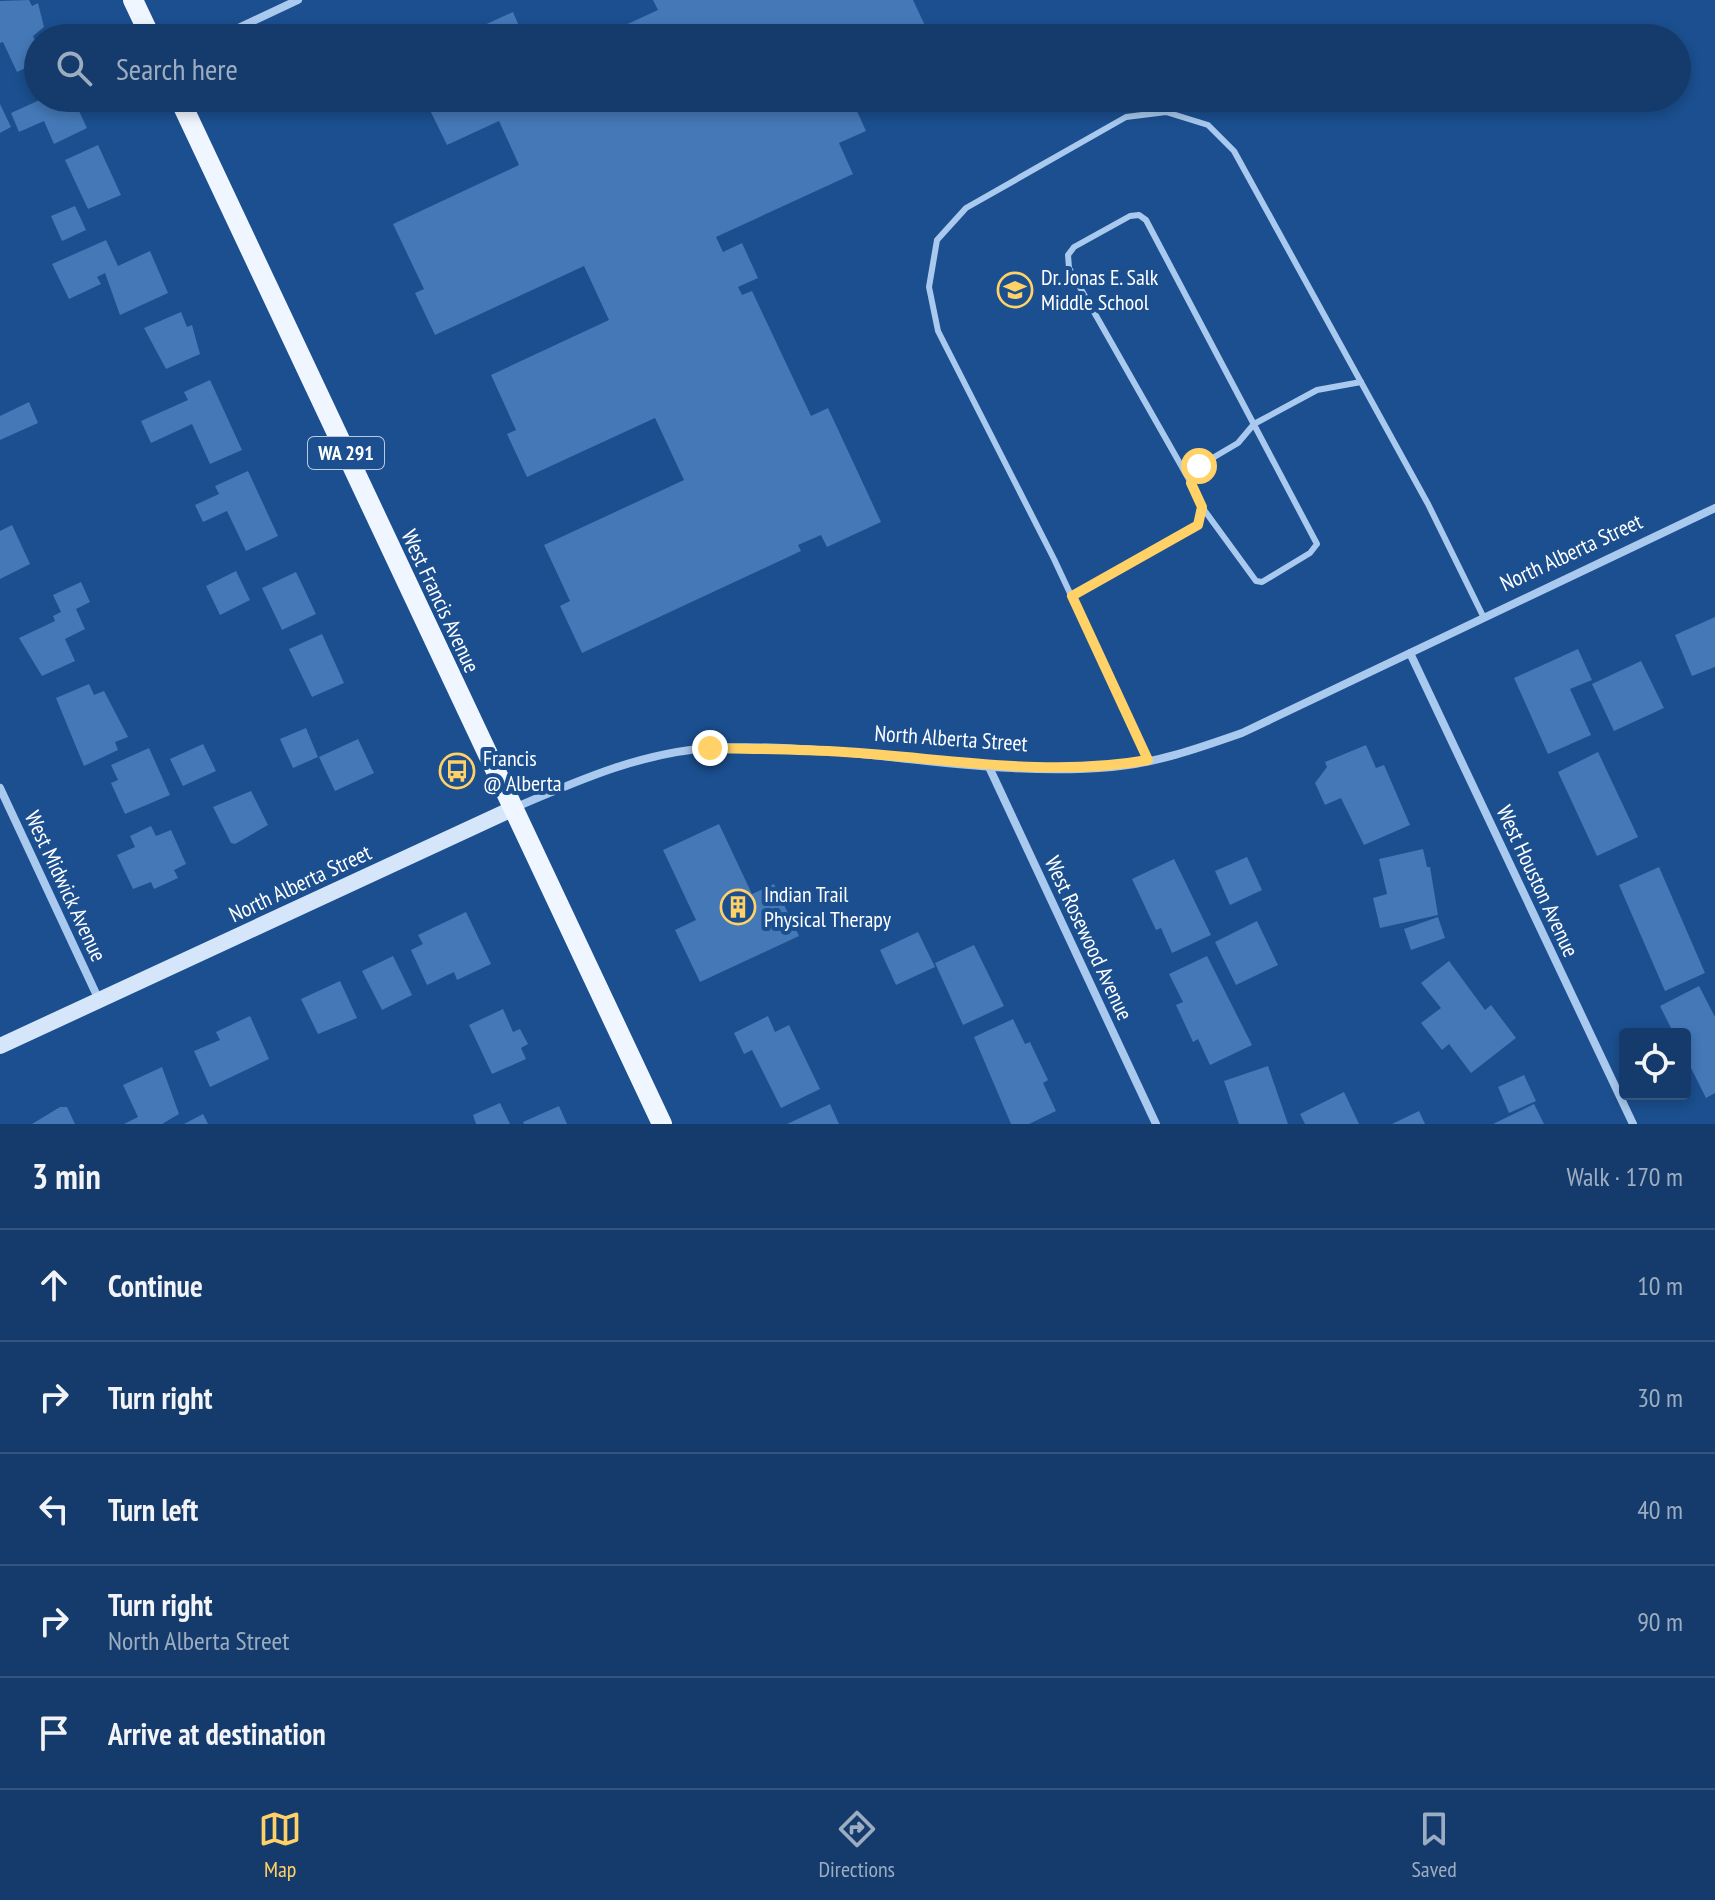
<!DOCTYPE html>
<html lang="en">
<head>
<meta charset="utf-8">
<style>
	:root { --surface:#143b6b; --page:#214673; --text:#f1f3f6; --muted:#9dadc1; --line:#33557e; --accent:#ffd166 }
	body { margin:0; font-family:"PT Sans Narrow",sans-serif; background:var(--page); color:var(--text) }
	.controls { position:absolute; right:24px; bottom:24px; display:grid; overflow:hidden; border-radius:8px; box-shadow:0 4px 12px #0003 }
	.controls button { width:72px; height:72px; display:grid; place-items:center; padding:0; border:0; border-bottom:2px solid var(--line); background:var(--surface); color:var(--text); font:40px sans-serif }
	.stop { position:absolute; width:24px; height:24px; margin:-18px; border:6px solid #ffd166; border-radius:50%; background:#fff }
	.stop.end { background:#ffd166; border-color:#fff; box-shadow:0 2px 8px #0008 }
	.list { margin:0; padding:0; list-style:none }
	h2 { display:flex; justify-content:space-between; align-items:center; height:104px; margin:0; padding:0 32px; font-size:34px }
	h2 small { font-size:26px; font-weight:400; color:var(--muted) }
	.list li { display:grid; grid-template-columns:52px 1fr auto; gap:24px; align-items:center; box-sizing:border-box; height:112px; padding:0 32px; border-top:2px solid var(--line) }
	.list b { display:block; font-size:30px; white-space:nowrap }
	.list p { margin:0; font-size:26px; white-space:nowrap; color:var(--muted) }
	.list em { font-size:26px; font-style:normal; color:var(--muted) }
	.icon { flex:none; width:44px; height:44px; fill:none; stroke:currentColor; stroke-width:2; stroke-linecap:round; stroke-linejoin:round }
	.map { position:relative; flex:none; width:1715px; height:1124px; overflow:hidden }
	.search { position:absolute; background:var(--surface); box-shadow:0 4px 12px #0003; left:24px; right:24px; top:24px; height:88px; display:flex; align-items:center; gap:20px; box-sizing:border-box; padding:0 28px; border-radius:44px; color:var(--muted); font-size:30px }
	.sheet { height:664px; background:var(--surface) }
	nav { display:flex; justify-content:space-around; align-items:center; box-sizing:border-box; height:112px; border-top:2px solid var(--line); background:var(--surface); font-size:22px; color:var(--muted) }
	nav a { display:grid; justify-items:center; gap:4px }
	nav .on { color:var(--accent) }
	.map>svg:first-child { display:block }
	.building { fill:#4478b7 }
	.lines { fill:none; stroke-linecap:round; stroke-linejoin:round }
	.lane { stroke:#a9c9ee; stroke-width:6 }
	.street { stroke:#a9c9ee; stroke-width:8 }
	.secondary { stroke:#d6e6fa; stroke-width:16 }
	.primary { stroke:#f0f6ff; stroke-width:20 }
	.route { stroke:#ffd166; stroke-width:10 }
	.labels { text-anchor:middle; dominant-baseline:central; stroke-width:8; stroke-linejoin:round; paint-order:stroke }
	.shield { fill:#1b4f8f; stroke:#bbcadd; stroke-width:2 }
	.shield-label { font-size:20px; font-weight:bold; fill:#fff }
	.poi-label { font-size:22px; fill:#fff; stroke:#1b4f8f; text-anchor:start }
	.street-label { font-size:22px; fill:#fff; stroke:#1b4f8f }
</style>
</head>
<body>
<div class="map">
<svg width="1715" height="1124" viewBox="0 0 1715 1124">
	<rect width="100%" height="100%" fill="#1b4f8f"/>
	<!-- building -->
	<g class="building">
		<path d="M29 0 32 6 38 3 44 27 33 36 38 47V62L17 72 3 42 0 43V1Z"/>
		<path d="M653 0H913L929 34 919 38H597L658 10Z"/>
		<path d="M513 12 524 38H456Z"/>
		<path d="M44 98 80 100 84 109 79 111 87 128 54 144 44 121 19 132 11 113Z"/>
		<path d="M424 98H851L866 131 839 143 853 174 716 237 723 252 742 243 758 278 738 287 742 295 752 291 811 416 828 408 881 522 827 547 821 535 798 545 801 551 582 653 560 606 570 601 544 545 684 480 655 418 527 477 507 434 516 430 491 375 609 320 584 266 435 335 415 293 424 289 393 224 519 165 499 121 447 145Z"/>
		<path d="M0 104 11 127 0 133Z"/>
		<path d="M98 145 121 195 88 209 65 160Z"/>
		<path d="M75 206 86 230 62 241 51 216Z"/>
		<path d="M106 240 118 266 150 251 168 293 120 315 105 273 97 277 101 284 69 299 52 264Z"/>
		<path d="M181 312 187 327 192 325 200 354 166 369 144 328Z"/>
		<path d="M210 380 242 450 210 464 192 424 151 443 141 421 188 400 184 392Z"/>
		<path d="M29 402 38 423 0 440V416Z"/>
		<path d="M248 471 278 536 246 551 227 511 203 522 195 505 219 494 215 486Z"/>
		<path d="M12 525 30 564 0 579V531Z"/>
		<path d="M236 571 250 600 220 615 206 586Z"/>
		<path d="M296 572 316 614 282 630 262 588Z"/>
		<path d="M81 582 90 602 76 609 85 629 65 639 75 661 42 676 19 638 55 621 53 616 61 612 53 595Z"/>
		<path d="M1715 617V667L1692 676 1675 635Z"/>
		<path d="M322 634 344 683 312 697 289 649Z"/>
		<path d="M1578 649 1592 680 1570 689 1591 735 1548 754 1514 678Z"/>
		<path d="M1641 661 1664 708 1614 731 1592 684Z"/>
		<path d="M89 684 94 695 104 691 128 737 115 742 118 750 84 766 56 698Z"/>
		<path d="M306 728 318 757 293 768 280 739Z"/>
		<path d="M358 739 374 773 335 791 319 757Z"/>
		<path d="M203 744 216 771 183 786 170 759Z"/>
		<path d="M1366 745 1376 768 1384 765 1410 825 1364 845 1341 798 1325 805 1315 783 1327 767 1325 762Z"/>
		<path d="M149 748 170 795 125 814 111 783 118 780 111 765Z"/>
		<path d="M1598 752 1638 837 1597 856 1558 772Z"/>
		<path d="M251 791 268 825 235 844 231 843 213 807Z"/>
		<path d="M719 824 752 894 774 884 799 936 700 982 675 930 696 920 663 850Z"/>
		<path d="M151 826 156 836 171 830 186 864 174 870 178 878 154 889 151 882 133 889 117 855 135 847 130 836Z"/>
		<path d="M1423 849 1427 867H1430L1438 915 1380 928 1373 898 1387 894 1379 859Z"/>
		<path d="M1247 857 1262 890 1230 905 1215 871Z"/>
		<path d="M1174 859 1211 935 1172 953 1161 928 1156 930 1132 879Z"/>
		<path d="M1659 867 1705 973 1665 991 1619 885Z"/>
		<path d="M466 912 491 964 457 980 454 972 427 985 411 950 423 944 418 935Z"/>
		<path d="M1438 917 1445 938 1411 950 1404 929Z"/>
		<path d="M1257 921 1278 965 1236 985 1215 942Z"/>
		<path d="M918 932 935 967 896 985 880 950Z"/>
		<path d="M974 945 1004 1006 963 1025 935 963Z"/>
		<path d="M393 956 412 995 382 1010 362 971Z"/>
		<path d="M1207 956 1252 1045 1210 1065 1198 1039 1193 1042 1176 1005 1183 1002 1169 974Z"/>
		<path d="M1449 961 1485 1010 1491 1005 1516 1038 1471 1073 1449 1044 1442 1050 1421 1023 1441 1008 1421 983Z"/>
		<path d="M340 981 357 1018 318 1034 301 999Z"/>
		<path d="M1699 986 1715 1017V1093L1706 1098 1685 1056V1034H1674L1660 1006Z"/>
		<path d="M503 1009 513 1032 520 1029 528 1044 521 1048 526 1059 492 1074 469 1025Z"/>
		<path d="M250 1016 269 1059 210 1087 194 1051 220 1040 216 1032Z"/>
		<path d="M768 1016 775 1032 789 1025 820 1089 781 1108 752 1050 744 1054 734 1033Z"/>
		<path d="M1013 1019 1025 1044 1030 1042 1048 1080 1043 1083 1056 1111 1029 1124H1011L974 1037Z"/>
		<path d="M1268 1066 1288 1124H1239L1224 1081Z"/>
		<path d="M162 1067 179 1114 162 1124H124L138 1117 123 1085Z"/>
		<path d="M1524 1075 1536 1101 1509 1113 1498 1087Z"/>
		<path d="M1344 1092 1359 1124H1305L1300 1114Z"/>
		<path d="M500 1103 510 1124H476L473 1115Z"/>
		<path d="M830 1104 839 1124H787Z"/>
		<path d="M1534 1104 1544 1124H1493Z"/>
		<path d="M559 1106 567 1124H524L523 1122Z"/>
		<path d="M60 1107H67L75 1124H32Z"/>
		<path d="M1419 1111 1425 1124H1392Z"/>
		<path d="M203 1114 208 1124H184Z"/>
	</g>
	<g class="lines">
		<!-- lane -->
		<g class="lane">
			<path d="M1191 483 1069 268 1068 255 1074 247 1130 216 1139 215 1146 220 1317 544 1310 553 1262 582 1256 581 1202 507"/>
			<path d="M1072 596 1198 525 1202 507 1191 483 1199 466 1238 443 1254 424 1317 390 1361 382"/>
			<path d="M1148 760 1054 559 938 331 929 287 937 240 966 208 1126 117 1166 112 1208 125 1234 151 1428 504 1484 618"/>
		</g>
		<!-- street -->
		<g class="street">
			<path d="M217 38 298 0"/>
			<path d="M1410 653 1633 1124"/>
			<path d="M989 767 1156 1124"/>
			<path d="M0 788 99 1000"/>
			<path d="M514 808C577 781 642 752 711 748 845 741 978 779 1112 767 1157 763 1199 748 1242 733L1715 508"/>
		</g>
		<!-- secondary -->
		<path class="secondary" d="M0 1046 512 809"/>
		<!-- primary -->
		<g class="primary">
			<path d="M133 0 151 38"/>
			<path d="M179 98 662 1124"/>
		</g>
	</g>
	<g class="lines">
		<!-- route -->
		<path class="route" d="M710 748C754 749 799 749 844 752 945 758 1046 778 1148 760L1072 596 1198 525 1202 507 1191 483 1199 466"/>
	</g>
	<!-- icons -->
	<defs>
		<g id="school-ring" transform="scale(1.8)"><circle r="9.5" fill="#1b4f8f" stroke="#ffd166" stroke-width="1.5"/><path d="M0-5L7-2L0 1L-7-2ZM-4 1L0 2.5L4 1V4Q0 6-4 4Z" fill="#ffd166"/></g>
		<g id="bus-ring" transform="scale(1.8)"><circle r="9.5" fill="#1b4f8f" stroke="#ffd166" stroke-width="1.5"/><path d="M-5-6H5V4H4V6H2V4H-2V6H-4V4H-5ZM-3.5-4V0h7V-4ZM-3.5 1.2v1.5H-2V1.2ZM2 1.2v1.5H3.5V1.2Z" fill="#ffd166"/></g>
		<g id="building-ring" transform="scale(1.8)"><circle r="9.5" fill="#1b4f8f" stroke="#ffd166" stroke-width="1.5"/><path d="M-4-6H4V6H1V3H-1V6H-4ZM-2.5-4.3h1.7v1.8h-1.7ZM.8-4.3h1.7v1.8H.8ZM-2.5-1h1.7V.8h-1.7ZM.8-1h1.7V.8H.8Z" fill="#ffd166"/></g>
	</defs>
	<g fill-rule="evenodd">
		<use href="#school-ring" x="1015" y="290"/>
		<use href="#bus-ring" x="457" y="771"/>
		<use href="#building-ring" x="738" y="907"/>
	</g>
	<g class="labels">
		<!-- shield labels -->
		<rect class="shield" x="308" y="437" width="76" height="32" rx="6"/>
		<g class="shield-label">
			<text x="346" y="453">WA 291</text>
		</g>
		<!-- poi labels -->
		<g class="poi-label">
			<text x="1041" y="277">Dr. Jonas E. Salk<tspan x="1041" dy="25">Middle School</tspan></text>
			<text x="483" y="758">Francis<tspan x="483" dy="25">@ Alberta</tspan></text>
			<text x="764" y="894">Indian Trail<tspan x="764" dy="25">Physical Therapy</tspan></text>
		</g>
		<!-- street labels -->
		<g class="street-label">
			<text transform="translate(1571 552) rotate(-25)">North Alberta Street</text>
			<text transform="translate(441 601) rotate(65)">West Francis Avenue</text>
			<text transform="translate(951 738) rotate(4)">North Alberta Street</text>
			<text transform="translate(1538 881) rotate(65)">West Houston Avenue</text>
			<text transform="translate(300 883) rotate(-25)">North Alberta Street</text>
			<text transform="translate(66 886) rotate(65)">West Midwick Avenue</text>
			<text transform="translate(1089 938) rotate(65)">West Rosewood Avenue</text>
		</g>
	</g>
</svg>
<div class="controls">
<button><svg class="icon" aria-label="locate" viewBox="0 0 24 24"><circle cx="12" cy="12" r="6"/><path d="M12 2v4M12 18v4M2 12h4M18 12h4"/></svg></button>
</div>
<div class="stop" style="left:1199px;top:466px"></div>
<div class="stop end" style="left:710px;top:748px"></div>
<div class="search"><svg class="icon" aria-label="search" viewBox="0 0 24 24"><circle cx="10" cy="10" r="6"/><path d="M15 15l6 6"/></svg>Search here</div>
</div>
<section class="sheet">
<h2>3 min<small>Walk · 170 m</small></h2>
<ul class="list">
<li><svg class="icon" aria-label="ahead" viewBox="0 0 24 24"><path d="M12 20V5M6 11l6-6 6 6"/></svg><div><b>Continue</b></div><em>10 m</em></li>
<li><svg class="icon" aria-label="right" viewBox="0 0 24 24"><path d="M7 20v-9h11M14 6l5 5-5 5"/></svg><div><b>Turn right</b></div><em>30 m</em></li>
<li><svg class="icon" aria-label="left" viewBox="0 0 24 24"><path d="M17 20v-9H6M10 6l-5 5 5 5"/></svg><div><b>Turn left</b></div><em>40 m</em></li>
<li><svg class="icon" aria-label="right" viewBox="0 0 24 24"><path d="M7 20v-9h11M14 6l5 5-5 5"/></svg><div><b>Turn right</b><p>North Alberta Street</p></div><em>90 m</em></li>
<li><svg class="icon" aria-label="arrive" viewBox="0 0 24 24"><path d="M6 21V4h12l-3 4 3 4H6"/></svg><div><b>Arrive at destination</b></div></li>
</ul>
</section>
<nav>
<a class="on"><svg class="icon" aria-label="map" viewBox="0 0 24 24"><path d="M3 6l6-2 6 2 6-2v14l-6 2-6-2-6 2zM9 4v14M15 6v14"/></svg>Map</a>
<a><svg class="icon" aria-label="directions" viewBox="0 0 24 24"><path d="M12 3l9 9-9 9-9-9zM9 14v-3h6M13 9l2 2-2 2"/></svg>Directions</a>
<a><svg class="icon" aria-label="saved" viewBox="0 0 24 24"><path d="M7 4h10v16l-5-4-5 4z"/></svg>Saved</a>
</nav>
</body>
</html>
